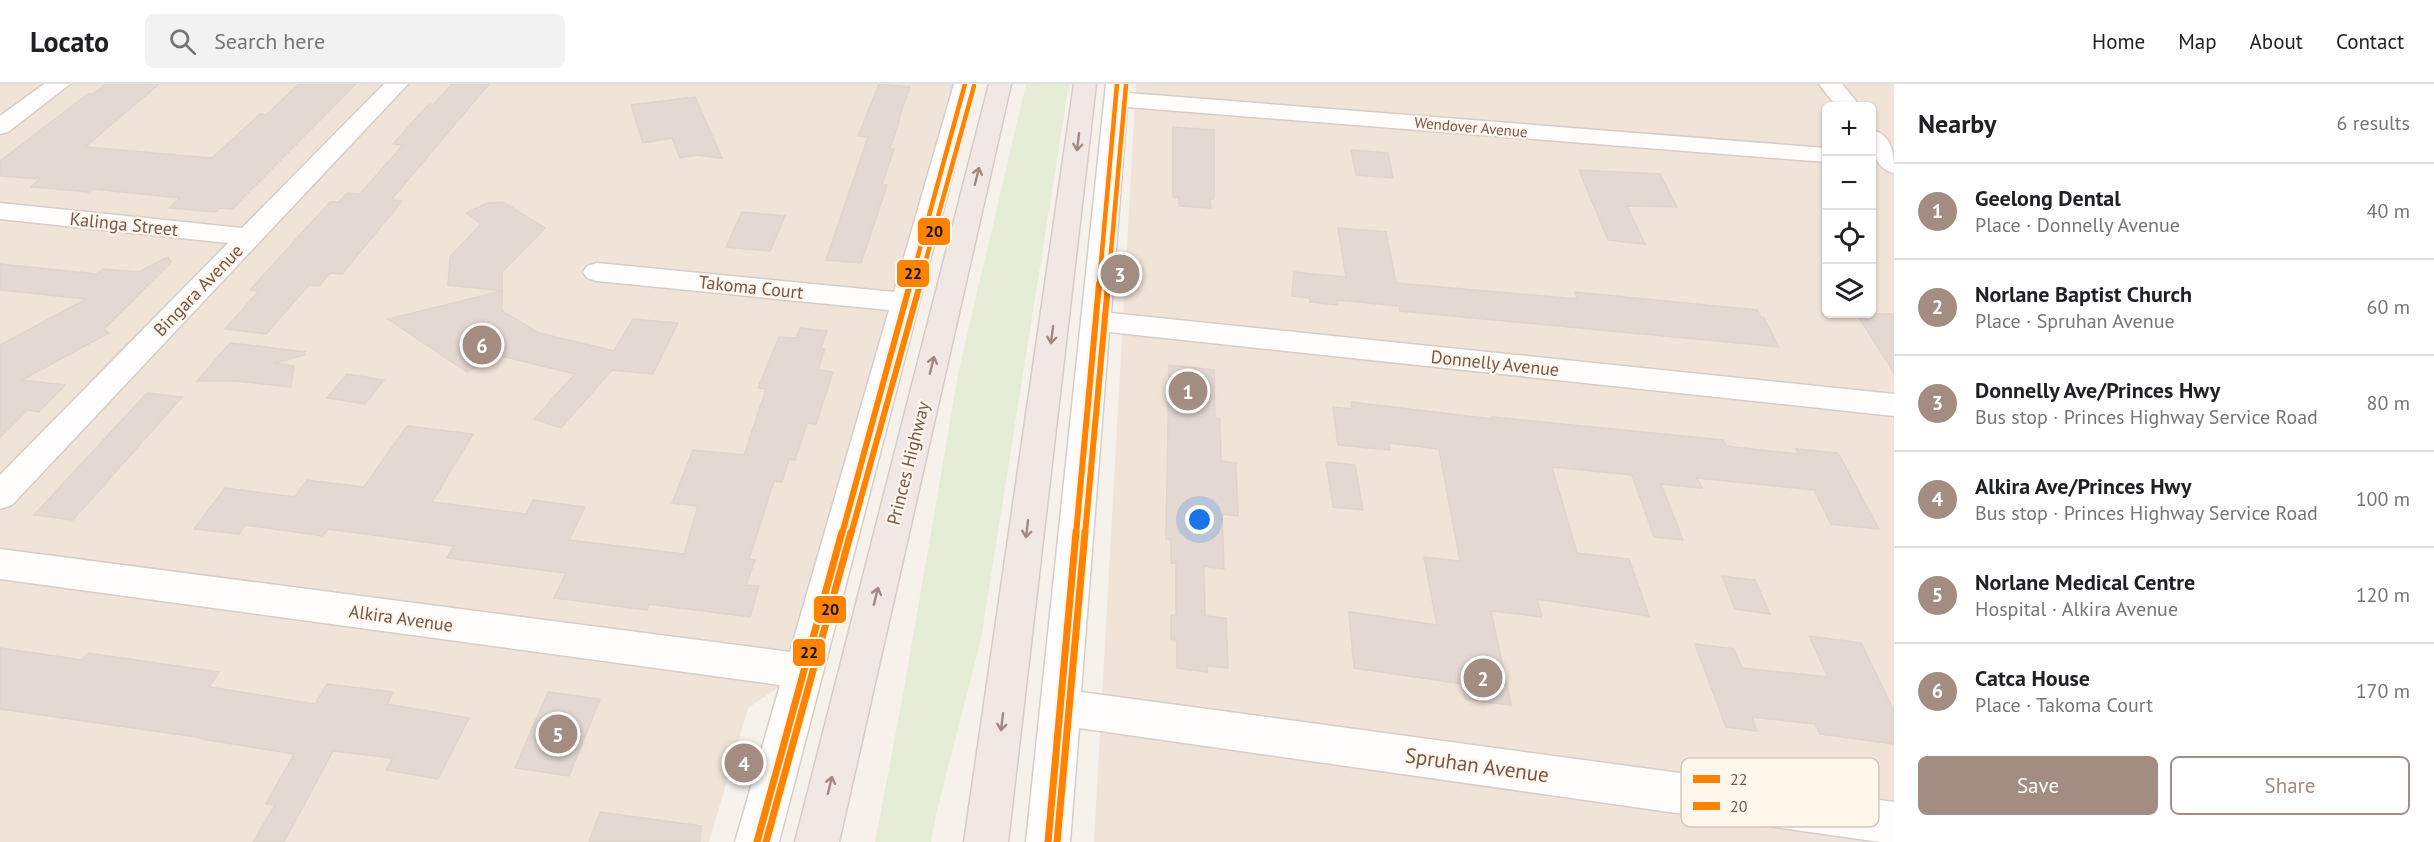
<!DOCTYPE html>
<html lang="en">
<head>
<meta charset="utf-8">
<style>
	:root { --surface:#fff; --page:#f2f2f2; --text:#202124; --muted:#757577; --line:#e0e0e0; --accent:#a38c82 }
	body { margin:0; font-family:"PT Sans",sans-serif; background:var(--page); color:var(--text) }
	.controls { position:absolute; right:18px; top:18px; display:grid; overflow:hidden; border-radius:9px; box-shadow:0 2px 4px #0004 }
	.controls button { width:54px; height:54px; display:grid; place-items:center; padding:0; border:0; border-bottom:2px solid var(--line); background:var(--surface); color:var(--text); font:30px sans-serif }
	.you { position:absolute; left:1200px; top:436px; width:21px; height:21px; margin:-15px; border:4px solid #fff; border-radius:50%; background:#1a73e8; box-shadow:0 0 0 9px #1a73e833 }
	.badge { display:grid; place-items:center; width:39px; height:39px; border-radius:50%; background:var(--accent); color:#fff; font-size:20px; font-weight:700 }
	.pin { position:absolute; translate:-50% -50%; border:3px solid #fff; box-shadow:0 2px 6px #0006 }
	.list { margin:0; padding:0; list-style:none }
	h2 { display:flex; justify-content:space-between; align-items:center; height:78px; margin:0; padding:0 24px; font-size:26px }
	h2 small { font-size:20px; font-weight:400; color:var(--muted) }
	.list li { display:grid; grid-template-columns:39px 1fr auto; gap:18px; align-items:center; box-sizing:border-box; height:96px; padding:0 24px; border-top:2px solid var(--line) }
	.list b { display:block; font-size:22px; white-space:nowrap }
	.list p { margin:0; font-size:20px; white-space:nowrap; color:var(--muted) }
	.list em { font-size:20px; font-style:normal; color:var(--muted) }
	.actions { display:flex; gap:12px; padding:18px 24px }
	.actions a { flex:1; padding:14px 0; border:2px solid var(--accent); border-radius:9px; text-align:center; font-size:21px; color:var(--accent) }
	.actions .main { background:var(--accent); color:#fff }
	.icon { flex:none; width:33px; height:33px; fill:none; stroke:currentColor; stroke-width:2; stroke-linecap:round; stroke-linejoin:round }
	.map { position:relative; flex:none; width:1894px; height:758px; overflow:hidden }
	header { display:flex; align-items:center; gap:36px; box-sizing:border-box; height:84px; padding:0 30px; background:var(--surface); border-bottom:2px solid var(--line) }
	header strong { font-size:28px }
	nav { display:flex; gap:33px; margin-inline-start:auto; font-size:21px }
	.search { width:420px; height:54px; background:var(--page); display:flex; align-items:center; gap:15px; box-sizing:border-box; padding:0 21px; border-radius:9px; color:var(--muted); font-size:22px }
	main { display:flex }
	aside { flex:1; background:var(--surface) }
	.map>svg:first-child { display:block }
	.residential { fill:#f0e3d8; fill-rule:evenodd }
	.green { fill:#e5edd6 }
	.building { fill:#e4d9d2; stroke:#e0d4cd; stroke-width:1.5 }
	.lines { fill:none; stroke-linecap:round; stroke-linejoin:round }
	.street-casing { stroke:#d6cdc8; stroke-width:3 }
	.highway-casing { stroke:#d6cbc6; stroke-width:3 }
	.street { fill:#fefdfc; fill-rule:evenodd }
	.highway { fill:#f1e7e4; fill-rule:evenodd }
	.bus-1-far2-casing { stroke:#fff6ec; stroke-width:8 }
	.bus-1-far1-casing { stroke:#fff6ec; stroke-width:10 }
	.bus-1-casing { stroke:#fff6ec; stroke-width:11 }
	.bus-2-far2-casing { stroke:#fff6ec; stroke-width:8 }
	.bus-2-far1-casing { stroke:#fff6ec; stroke-width:10 }
	.bus-2-casing { stroke:#fff6ec; stroke-width:11 }
	.bus-1-far2 { stroke:#ff8200; stroke-width:4.5 }
	.bus-1-far1 { stroke:#ff8200; stroke-width:6 }
	.bus-1 { stroke:#ff8200; stroke-width:7 }
	.bus-2-far2 { stroke:#ff8200; stroke-width:4.5 }
	.bus-2-far1 { stroke:#ff8200; stroke-width:6 }
	.bus-2 { stroke:#ff8200; stroke-width:7 }
	.oneway { stroke:#a18980 }
	.labels { text-anchor:middle; dominant-baseline:central; stroke-width:4.5; stroke-linejoin:round; paint-order:stroke }
	.far-street-label { font-size:15px; fill:#76564a; stroke:#fff6ec }
	.street-label { font-size:18px; fill:#76564a; stroke:#fff6ec }
	.near-street-label { font-size:21px; fill:#76564a; stroke:#fff6ec }
	.key { fill:#fff6ec; stroke:#d6c6bb; stroke-width:1.5 }
	.key-label { font-size:16px; fill:#76564a }
	.line-badge { stroke:#fff6ec; stroke-width:2 }
	.pale-badge-label { font-size:16px; text-anchor:middle; font-weight:bold; fill:#111 }
</style>
</head>
<body>
<header>
<strong>Locato</strong>
<div class="search"><svg class="icon" aria-label="search" viewBox="0 0 24 24"><circle cx="10" cy="10" r="6"/><path d="M15 15l6 6"/></svg>Search here</div>
<nav><a>Home</a><a>Map</a><a>About</a><a>Contact</a></nav>
</header>
<main>
<div class="map">
<svg width="1894" height="758" viewBox="0 0 1894 758">
	<rect width="100%" height="100%" fill="#f7f1eb"/>
	<!-- residential -->
	<g class="residential">
		<path d="M0 0H965L802 587 748 624 709 758H0Z"/>
		<path d="M1136 0H1894V758H1094ZM1826 22H1872V230H1826Z"/>
	</g>
	<!-- green -->
	<path class="green" d="M1026 0H1069L981 555 936 730 931 758H875L904 605 959 285Z"/>
	<!-- building -->
	<g class="building">
		<path d="M106 0H159L85 63 212 74 260 30 266 31 299 0H356L232 125 220 124 216 128 169 124 180 114 93 105 89 108 31 103 40 95 0 92V77L88 10H92Z"/>
		<path d="M452 0H489L391 116 402 117 342 190 330 189 319 202 309 201 266 250 225 245 259 207 250 206 330 118H339L347 109 360 110 403 61 393 60 429 20 433 21Z"/>
		<path d="M879 0 910 3 899 34H900L890 65H894L882 100 887 101 861 179 826 176 868 53 858 52Z"/>
		<path d="M695 13 722 74 696 71 680 74 672 54 643 59 631 21Z"/>
		<path d="M1173 43 1214 46V111L1213 115H1210L1211 124 1179 122V114L1173 113Z"/>
		<path d="M1351 66 1388 69 1393 94 1356 91Z"/>
		<path d="M1579 86 1660 90 1677 123 1627 122 1645 160 1608 156Z"/>
		<path d="M503 118 545 144 502 188V207L448 201 450 173 481 140 466 129 487 119Z"/>
		<path d="M742 128 785 132 770 167 726 163Z"/>
		<path d="M1338 144 1386 148 1396 199 1577 215 1575 208 1757 226 1761 233 1764 234 1779 263 1400 227 1399 222 1337 216 1338 221 1310 218V214L1292 212 1294 188 1346 193Z"/>
		<path d="M168 173 171 178 104 245 109 249 22 296 65 301 39 328 27 326 0 353V261L86 215 0 206V180L97 190 103 185 139 188Z"/>
		<path d="M502 207V227L539 249 614 267 633 235 678 239 653 290 612 286 561 344 534 335 575 290 498 271 467 288 388 235Z"/>
		<path d="M1857 230H1894V289Z"/>
		<path d="M800 244 827 247 821 264 825 265 818 286 833 288 816 340 807 339 795 376 789 375 782 398 774 397 749 475 755 476 746 501 759 502 750 533 649 520 647 526 554 514 566 489 447 474 454 462 328 445 323 452 245 441 239 450 194 445 225 404 295 413 307 396 364 403 407 342 473 350 432 418 526 430 533 416 585 423 569 456 684 470 698 422 672 419 693 366 744 371 766 305 758 304 779 253 796 254Z"/>
		<path d="M230 259 305 268V271L274 279 294 282 291 303 235 297H197Z"/>
		<path d="M1169 281 1214 286 1215 334 1220 335 1221 377 1236 379 1238 432 1222 430 1224 485 1204 482 1205 532 1226 534 1228 584 1207 582V588L1177 584V556L1171 555V531H1176V479H1171V456L1166 455Z"/>
		<path d="M347 290 384 296 365 320 327 314Z"/>
		<path d="M147 309 182 313 73 436 34 431Z"/>
		<path d="M1351 318 1493 335 1492 333 1723 356 1726 362 1799 370 1796 365 1838 369 1879 445 1831 440 1814 406 1697 394 1702 404 1661 400 1683 456 1654 453 1632 391 1552 383 1577 469 1629 475 1649 532 1537 515 1542 533 1491 527 1511 621 1465 615 1463 600 1354 584 1349 528 1437 541 1424 473 1460 477 1439 365 1389 359 1390 366 1338 361 1333 323 1352 325Z"/>
		<path d="M1326 378 1355 381 1363 426 1333 423Z"/>
		<path d="M1722 492 1755 496 1770 530 1735 525Z"/>
		<path d="M1809 552 1861 559 1894 627V660L1820 650 1815 640 1752 633 1757 647 1726 643 1695 560 1734 565 1742 584 1828 593Z"/>
		<path d="M0 564 82 576 88 569 219 588 209 603 315 620 327 600 393 608 387 620 469 634 438 695 386 686 393 674 333 667 284 758H253L275 721 266 720 294 670 202 655 203 654 0 625Z"/>
		<path d="M548 608 600 615 569 692 515 684Z"/>
		<path d="M600 728 701 742 700 758H589Z"/>
	</g>
	<g class="lines">
		<!-- street casing -->
		<g class="street-casing">
			<g id="street">
				<path d="M44 0H70L8 48 0 50V32Z"/>
				<path d="M384 0H408L12 421 0 425V391L228 159 0 135V119L242 144Z"/>
				<path d="M954 0H976L779 758H735L780 601 0 495V465L790 568 889 226 597 197 587 194 583 188 587 182 597 179 894 208Z"/>
				<path d="M1106 0H1128V9L1826 64V78L1127 23 1111 229 1894 310V332L1109 248 1081 608 1894 718V758H1880L1079 644 1070 758H1026Z"/>
				<path d="M1819 0H1842L1860 22H1836Z"/>
				<path d="M1872 46C1893 51 1894 71 1894 89 1874 84 1870 64 1872 46Z"/>
			</g>
		</g>
		<!-- highway casing -->
		<g class="highway-casing">
			<g id="highway">
				<path d="M989 0H1011L839 758H795Z"/>
				<path d="M1074 0H1096L1008 758H964Z"/>
			</g>
		</g>
		<!-- street -->
		<use href="#street" class="street"/>
		<!-- highway -->
		<use href="#highway" class="highway"/>
		<!-- bus-1-far2 casing -->
		<g class="bus-1-far2-casing">
			<g id="bus-1-far2">
				<path d="M910 201 965 0"/>
				<path d="M1099 201 1117 0"/>
			</g>
		</g>
		<!-- bus-1-far1 casing -->
		<g class="bus-1-far1-casing">
			<g id="bus-1-far1">
				<path d="M842 450 910 200"/>
				<path d="M1076 450 1099 200"/>
			</g>
		</g>
		<!-- bus-1 casing -->
		<g class="bus-1-casing">
			<g id="bus-1">
				<path d="M757 758 842 448"/>
				<path d="M1048 758 1076 448"/>
			</g>
		</g>
		<!-- bus-2-far2 casing -->
		<g class="bus-2-far2-casing">
			<g id="bus-2-far2">
				<path d="M919 201 974 2"/>
				<path d="M1108 201 1126 1"/>
			</g>
		</g>
		<!-- bus-2-far1 casing -->
		<g class="bus-2-far1-casing">
			<g id="bus-2-far1">
				<path d="M851 450 920 200"/>
				<path d="M1085 450 1108 200"/>
			</g>
		</g>
		<!-- bus-2 casing -->
		<g class="bus-2-casing">
			<g id="bus-2">
				<path d="M766 758 851 448"/>
				<path d="M1057 758 1085 448"/>
			</g>
		</g>
		<!-- bus-1-far2 -->
		<use href="#bus-1-far2" class="bus-1-far2"/>
		<!-- bus-1-far1 -->
		<use href="#bus-1-far1" class="bus-1-far1"/>
		<!-- bus-1 -->
		<use href="#bus-1" class="bus-1"/>
		<!-- bus-2-far2 -->
		<use href="#bus-2-far2" class="bus-2-far2"/>
		<!-- bus-2-far1 -->
		<use href="#bus-2-far1" class="bus-2-far1"/>
		<!-- bus-2 -->
		<use href="#bus-2" class="bus-2"/>
	</g>
	<!-- one-way arrows -->
	<defs><path id="oneway-shaft" d="M-6 0H5M1.5-3L5.5 0L1.5 3" fill="none" stroke-width="1.6" stroke-linecap="round" stroke-linejoin="round" transform="scale(1.5)"/></defs>
	<g class="oneway">
		<use href="#oneway-shaft" transform="translate(1078 58) rotate(97)"/>
		<use href="#oneway-shaft" transform="translate(977 92) rotate(-76)"/>
		<use href="#oneway-shaft" transform="translate(1052 251) rotate(97)"/>
		<use href="#oneway-shaft" transform="translate(932 281) rotate(-76)"/>
		<use href="#oneway-shaft" transform="translate(1027 445) rotate(97)"/>
		<use href="#oneway-shaft" transform="translate(876 512) rotate(-76)"/>
		<use href="#oneway-shaft" transform="translate(1002 638) rotate(97)"/>
		<use href="#oneway-shaft" transform="translate(830 701) rotate(-76)"/>
	</g>
	<g class="labels">
		<!-- far-street labels -->
		<g class="far-street-label">
			<text transform="translate(1471 43) rotate(5)">Wendover Avenue</text>
		</g>
		<!-- street labels -->
		<g class="street-label">
			<text transform="translate(124 140) rotate(6)">Kalinga Street</text>
			<text transform="translate(751 203) rotate(6)">Takoma Court</text>
			<text transform="translate(198 206) rotate(-46)">Bingara Avenue</text>
			<text transform="translate(1495 279) rotate(6)">Donnelly Avenue</text>
			<text transform="translate(908 379) rotate(-76)">Princes Highway</text>
			<text transform="translate(401 534) rotate(8)">Alkira Avenue</text>
		</g>
		<!-- near-street labels -->
		<g class="near-street-label">
			<text transform="translate(1477 681) rotate(8)">Spruhan Avenue</text>
		</g>
	</g>
	<!-- legend -->
	<rect x="1681" y="674" width="198" height="69" rx="9" class="key"/>
	<rect x="1693" y="691" width="27" height="8" fill="#ff8200"/>
	<rect x="1693" y="718" width="27" height="8" fill="#ff8200"/>
	<g class="key-label">
		<text x="1730" y="701">22</text>
		<text x="1730" y="728">20</text>
	</g>
	<g class="line-badge">
		<rect x="917" y="133" width="34" height="29" rx="6" fill="#ff8200"/>
		<rect x="896" y="175" width="34" height="29" rx="6" fill="#ff8200"/>
		<rect x="813" y="511" width="34" height="29" rx="6" fill="#ff8200"/>
		<rect x="792" y="554" width="34" height="29" rx="6" fill="#ff8200"/>
	</g>
	<g class="pale-badge-label">
		<text x="934" y="153">20</text>
		<text x="913" y="195">22</text>
		<text x="830" y="531">20</text>
		<text x="809" y="574">22</text>
	</g>
</svg>
<div class="controls">
<button>+</button>
<button>−</button>
<button><svg class="icon" aria-label="locate" viewBox="0 0 24 24"><circle cx="12" cy="12" r="6"/><path d="M12 2v4M12 18v4M2 12h4M18 12h4"/></svg></button>
<button><svg class="icon" aria-label="layers" viewBox="0 0 24 24"><path d="M12 4l9 5-9 5-9-5zM3 14l9 5 9-5"/></svg></button>
</div>
<div class="you"></div>
<div class="pin badge" style="left:1188px;top:307px">1</div>
<div class="pin badge" style="left:1483px;top:594px">2</div>
<div class="pin badge" style="left:1120px;top:190px">3</div>
<div class="pin badge" style="left:744px;top:679px">4</div>
<div class="pin badge" style="left:558px;top:650px">5</div>
<div class="pin badge" style="left:482px;top:261px">6</div>
</div>
<aside>
<h2>Nearby<small>6 results</small></h2>
<ul class="list">
<li><span class="badge">1</span><div><b>Geelong Dental</b><p>Place · Donnelly Avenue</p></div><em>40 m</em></li>
<li><span class="badge">2</span><div><b>Norlane Baptist Church</b><p>Place · Spruhan Avenue</p></div><em>60 m</em></li>
<li><span class="badge">3</span><div><b>Donnelly Ave/Princes Hwy</b><p>Bus stop · Princes Highway Service Road</p></div><em>80 m</em></li>
<li><span class="badge">4</span><div><b>Alkira Ave/Princes Hwy</b><p>Bus stop · Princes Highway Service Road</p></div><em>100 m</em></li>
<li><span class="badge">5</span><div><b>Norlane Medical Centre</b><p>Hospital · Alkira Avenue</p></div><em>120 m</em></li>
<li><span class="badge">6</span><div><b>Catca House</b><p>Place · Takoma Court</p></div><em>170 m</em></li>
</ul>
<div class="actions"><a class="main">Save</a><a>Share</a></div>
</aside>
</main>
</body>
</html>
